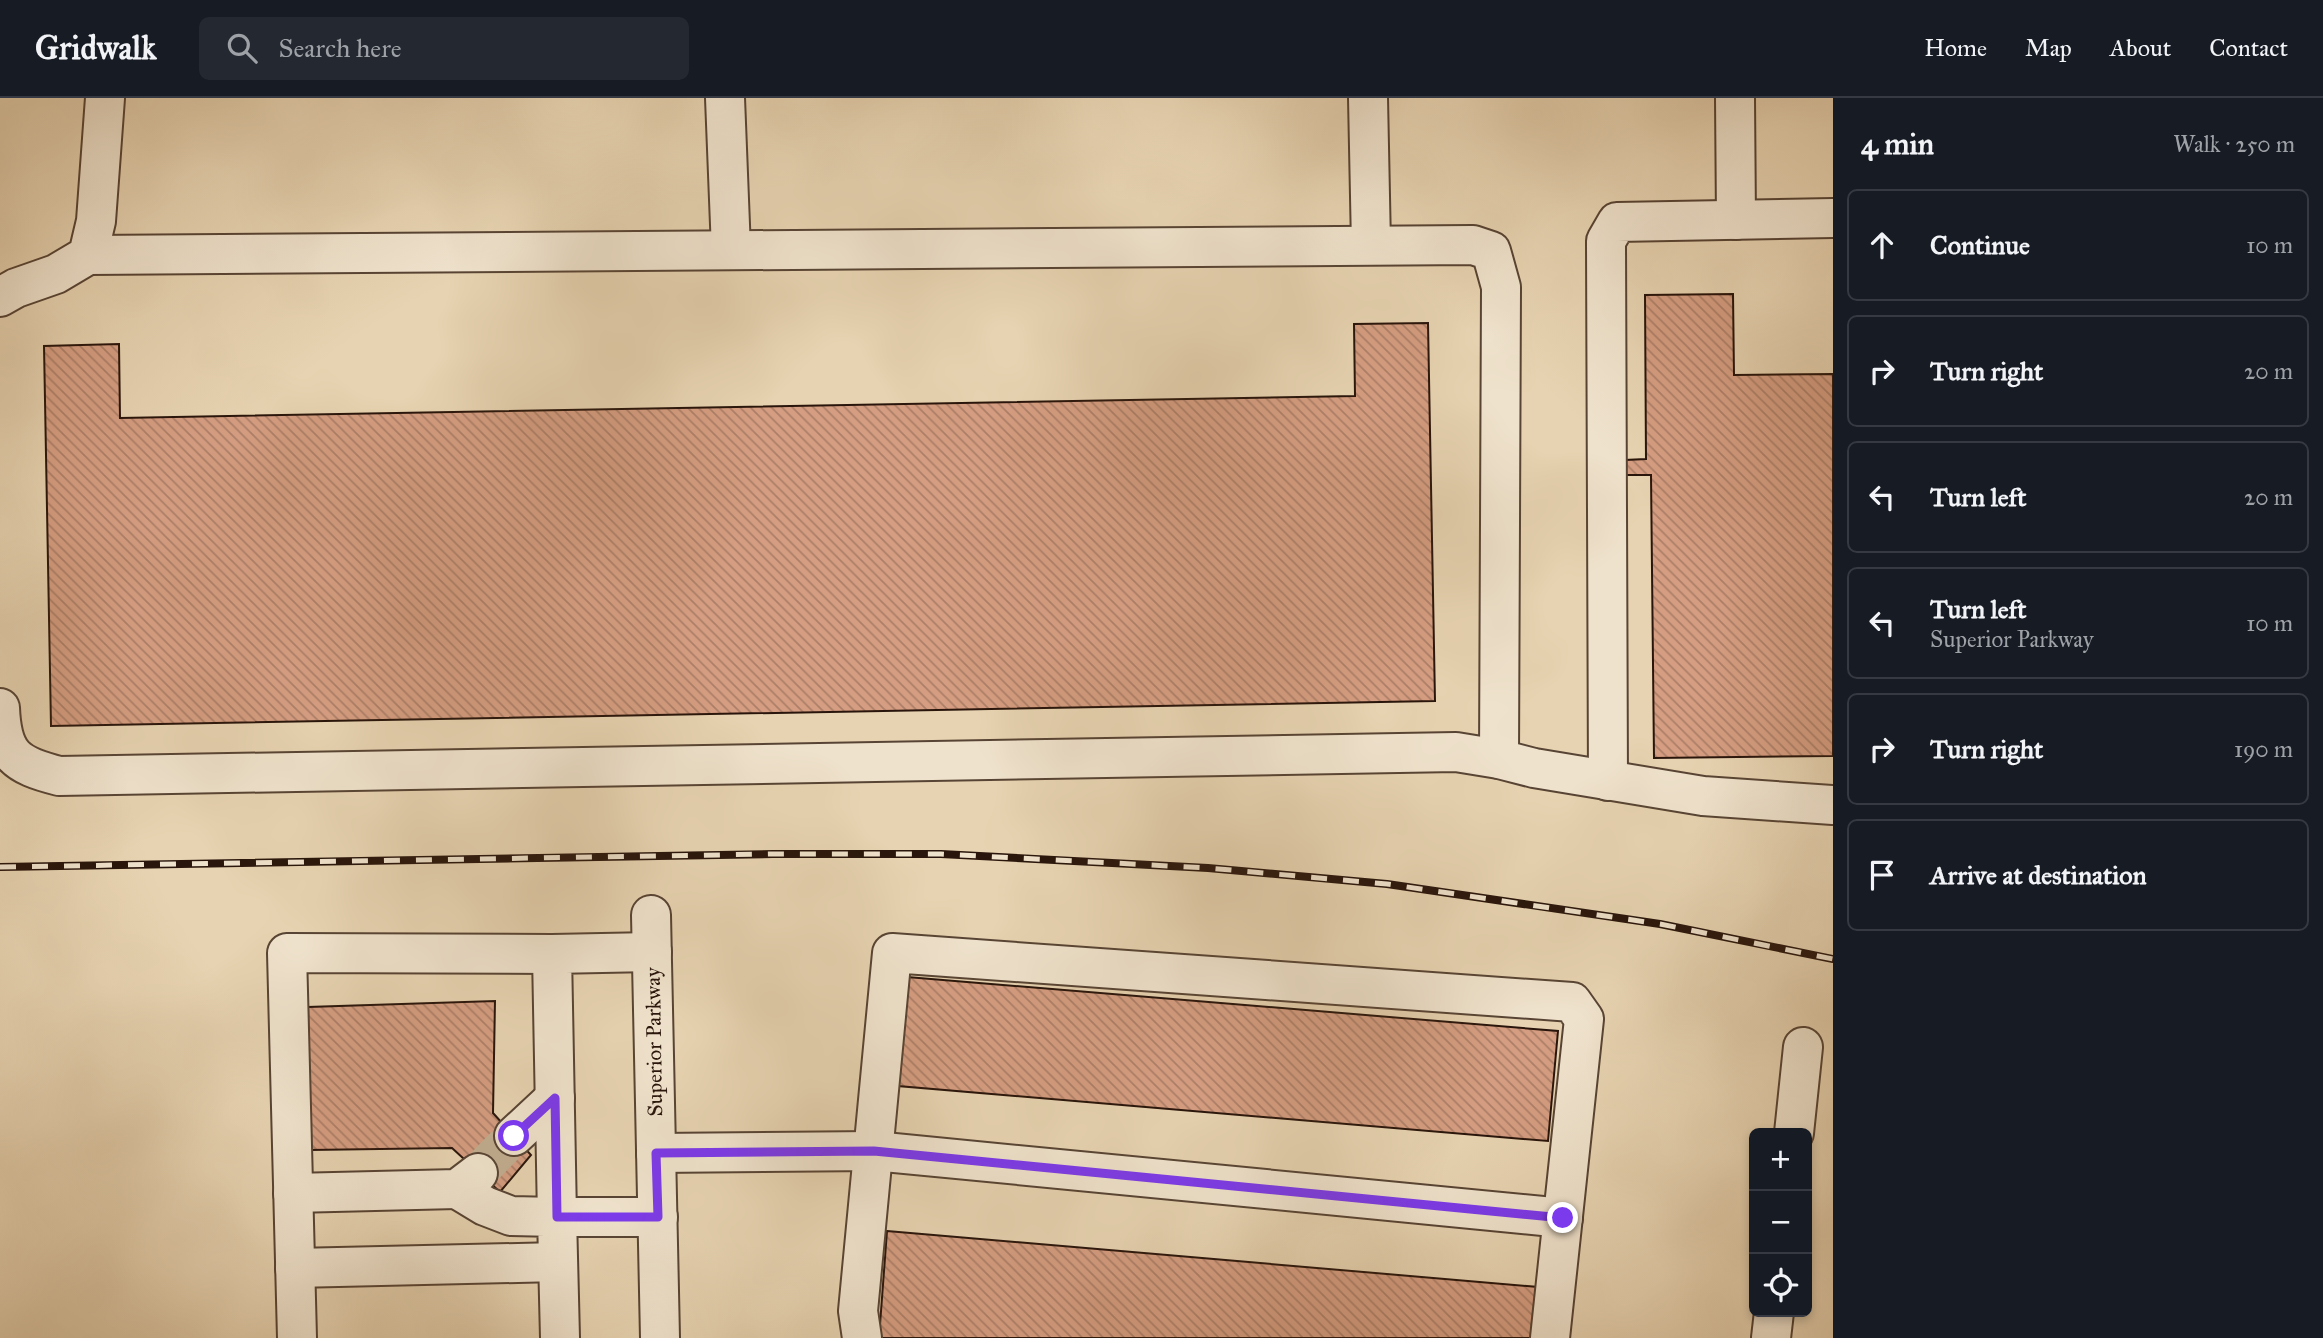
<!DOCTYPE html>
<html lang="en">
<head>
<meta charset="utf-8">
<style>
	:root { --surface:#171b24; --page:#242831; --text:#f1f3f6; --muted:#9ea1a6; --line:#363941 }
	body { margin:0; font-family:"IM FELL Great Primer",serif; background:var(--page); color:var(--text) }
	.controls { position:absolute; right:21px; bottom:21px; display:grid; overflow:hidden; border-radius:10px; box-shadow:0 4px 10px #0003 }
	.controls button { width:63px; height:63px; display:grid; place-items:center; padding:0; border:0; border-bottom:2px solid var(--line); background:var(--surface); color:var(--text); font:35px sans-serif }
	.stop { position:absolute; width:21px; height:21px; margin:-16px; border:5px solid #7c3aed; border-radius:50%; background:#fff }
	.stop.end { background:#7c3aed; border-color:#fff; box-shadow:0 2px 7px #0008 }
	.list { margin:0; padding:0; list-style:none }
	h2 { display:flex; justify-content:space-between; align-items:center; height:91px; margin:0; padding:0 28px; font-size:30px }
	h2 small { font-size:23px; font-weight:400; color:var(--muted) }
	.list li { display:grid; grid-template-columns:46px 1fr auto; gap:21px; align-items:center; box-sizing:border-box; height:112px; margin:0 14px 14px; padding:0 14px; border:2px solid var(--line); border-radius:10px }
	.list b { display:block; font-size:26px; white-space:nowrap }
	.list p { margin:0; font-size:23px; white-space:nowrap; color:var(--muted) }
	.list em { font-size:23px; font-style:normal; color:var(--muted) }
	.icon { flex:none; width:38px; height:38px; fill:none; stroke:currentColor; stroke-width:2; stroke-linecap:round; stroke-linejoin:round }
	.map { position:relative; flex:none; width:1833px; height:1240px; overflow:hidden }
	header { display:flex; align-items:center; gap:42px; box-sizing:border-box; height:98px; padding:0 35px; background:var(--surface); border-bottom:2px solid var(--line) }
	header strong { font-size:33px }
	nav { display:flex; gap:38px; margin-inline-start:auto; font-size:24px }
	.search { width:490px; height:63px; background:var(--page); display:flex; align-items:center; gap:18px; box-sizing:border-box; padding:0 24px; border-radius:10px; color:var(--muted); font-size:26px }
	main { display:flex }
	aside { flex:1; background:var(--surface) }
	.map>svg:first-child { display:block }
	.building { fill:url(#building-back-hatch); stroke:#29150b; stroke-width:2 }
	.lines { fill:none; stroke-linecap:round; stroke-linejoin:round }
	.minor-tunnel { stroke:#c1ad90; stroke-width:38; stroke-dasharray:38 19; stroke-linecap:butt }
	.minor-casing { stroke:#584434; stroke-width:42 }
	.minor { stroke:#efe2cc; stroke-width:38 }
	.rail-casing { stroke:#29150b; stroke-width:8 }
	.rail { stroke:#efe2cc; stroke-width:5; stroke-dasharray:16; stroke-linecap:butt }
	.route { stroke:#7c3aed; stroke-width:9 }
	.labels { text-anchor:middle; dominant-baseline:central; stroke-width:6; stroke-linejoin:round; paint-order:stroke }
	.street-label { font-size:21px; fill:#29150b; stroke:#efe2cc }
</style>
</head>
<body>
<header>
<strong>Gridwalk</strong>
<div class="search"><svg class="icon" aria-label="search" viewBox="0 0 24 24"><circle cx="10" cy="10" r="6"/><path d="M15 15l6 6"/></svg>Search here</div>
<nav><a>Home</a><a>Map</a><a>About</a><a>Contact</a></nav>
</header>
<main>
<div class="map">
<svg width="1833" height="1240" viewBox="0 0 1833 1240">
	<defs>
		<pattern id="building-back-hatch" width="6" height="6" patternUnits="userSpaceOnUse" patternTransform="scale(1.75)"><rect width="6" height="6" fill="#d59d81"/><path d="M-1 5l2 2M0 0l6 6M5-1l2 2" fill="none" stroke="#ad7f68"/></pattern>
	</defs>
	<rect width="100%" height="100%" fill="#e7d3b1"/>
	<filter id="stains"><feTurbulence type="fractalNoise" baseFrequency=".00286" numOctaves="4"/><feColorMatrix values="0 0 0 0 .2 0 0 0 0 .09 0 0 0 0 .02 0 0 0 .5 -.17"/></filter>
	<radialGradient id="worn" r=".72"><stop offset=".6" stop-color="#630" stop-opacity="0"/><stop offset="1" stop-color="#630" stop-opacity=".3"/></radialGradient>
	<!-- building -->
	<g class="building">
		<path d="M1733 196 1734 277 1833 276V658L1654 660 1651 377H1625V362L1646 361 1645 197Z"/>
		<path d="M1428 225 1435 603 51 628 44 248 119 246 120 320 1355 298 1354 226Z"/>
		<path d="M907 879 1558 933 1548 1043 898 988Z"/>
		<path d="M495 903 493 1015 531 1057 500 1094 452 1050 309 1052 308 909Z"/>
		<path d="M887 1133 1538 1189 1533 1240H879Z"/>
	</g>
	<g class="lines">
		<!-- minor-tunnel -->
		<path class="minor-tunnel" d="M479 1074 514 1038"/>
		<!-- minor casing -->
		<g class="minor-casing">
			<g id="minor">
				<path d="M725 0 731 152"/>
				<path d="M1368 0 1371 147"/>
				<path d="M1735 0 1736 122"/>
				<path d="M88 157 1473 147 1491 153 1501 189 1499 661"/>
				<path d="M0 199 16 190 56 176 88 157 96 123 105 0"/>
				<path d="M0 610C2 657 15 667 59 678L1456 654 1499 661 1534 670 1703 698 1833 707"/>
				<path d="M1608 683 1606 143 1617 124 1833 120"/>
				<path d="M651 817 660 1240"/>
				<path d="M652 854 552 856 557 1119H658"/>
				<path d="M1794 1035 1803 949"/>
				<path d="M514 1038 555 1000"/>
				<path d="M656 1055 874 1053 1563 1120"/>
				<path d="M457 1091 485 1108 511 1118 557 1119 560 1240"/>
				<path d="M293 1095 457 1091 478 1075"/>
				<path d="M295 1170 558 1164"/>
				<path d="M297 1240 287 855 552 856"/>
				<path d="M862 1240 858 1213 892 855 1572 904 1584 921 1550 1240"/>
				<path d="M1771 1240 1774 1214"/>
			</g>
		</g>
		<!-- minor -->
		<use href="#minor" class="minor"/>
		<!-- rail casing -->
		<g class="rail-casing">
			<path id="rail" d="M0 769 773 756H941L1208 770 1387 786 1660 826 1833 861"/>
		</g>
		<!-- rail -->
		<use href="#rail" class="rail"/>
	</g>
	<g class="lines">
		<!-- route -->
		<path class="route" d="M514 1038 555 1000 557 1119H658L656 1055 874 1053 1563 1120"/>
	</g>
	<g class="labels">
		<!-- street labels -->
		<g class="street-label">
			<text transform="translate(654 944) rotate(-91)">Superior Parkway</text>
		</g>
	</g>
	<rect width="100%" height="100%" filter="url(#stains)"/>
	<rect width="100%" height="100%" fill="url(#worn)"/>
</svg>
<div class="controls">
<button>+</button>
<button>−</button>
<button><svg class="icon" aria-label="locate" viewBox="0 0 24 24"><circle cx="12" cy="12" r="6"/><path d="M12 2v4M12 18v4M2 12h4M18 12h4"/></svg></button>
</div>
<div class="stop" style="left:514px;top:1038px"></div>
<div class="stop end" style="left:1563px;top:1120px"></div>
</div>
<aside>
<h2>4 min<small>Walk · 250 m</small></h2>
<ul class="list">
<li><svg class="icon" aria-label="ahead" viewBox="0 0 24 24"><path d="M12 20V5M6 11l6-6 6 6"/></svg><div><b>Continue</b></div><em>10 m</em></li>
<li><svg class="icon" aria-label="right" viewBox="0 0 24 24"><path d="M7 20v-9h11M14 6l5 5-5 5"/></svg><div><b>Turn right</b></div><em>20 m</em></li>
<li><svg class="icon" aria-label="left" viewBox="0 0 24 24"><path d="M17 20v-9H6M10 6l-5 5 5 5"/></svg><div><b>Turn left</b></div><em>20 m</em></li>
<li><svg class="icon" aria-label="left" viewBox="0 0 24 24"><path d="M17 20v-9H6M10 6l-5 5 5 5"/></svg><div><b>Turn left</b><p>Superior Parkway</p></div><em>10 m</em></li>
<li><svg class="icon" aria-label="right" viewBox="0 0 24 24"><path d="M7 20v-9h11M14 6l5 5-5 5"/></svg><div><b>Turn right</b></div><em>190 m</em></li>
<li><svg class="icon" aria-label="arrive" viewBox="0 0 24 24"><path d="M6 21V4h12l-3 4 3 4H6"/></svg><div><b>Arrive at destination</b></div></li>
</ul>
</aside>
</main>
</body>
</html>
